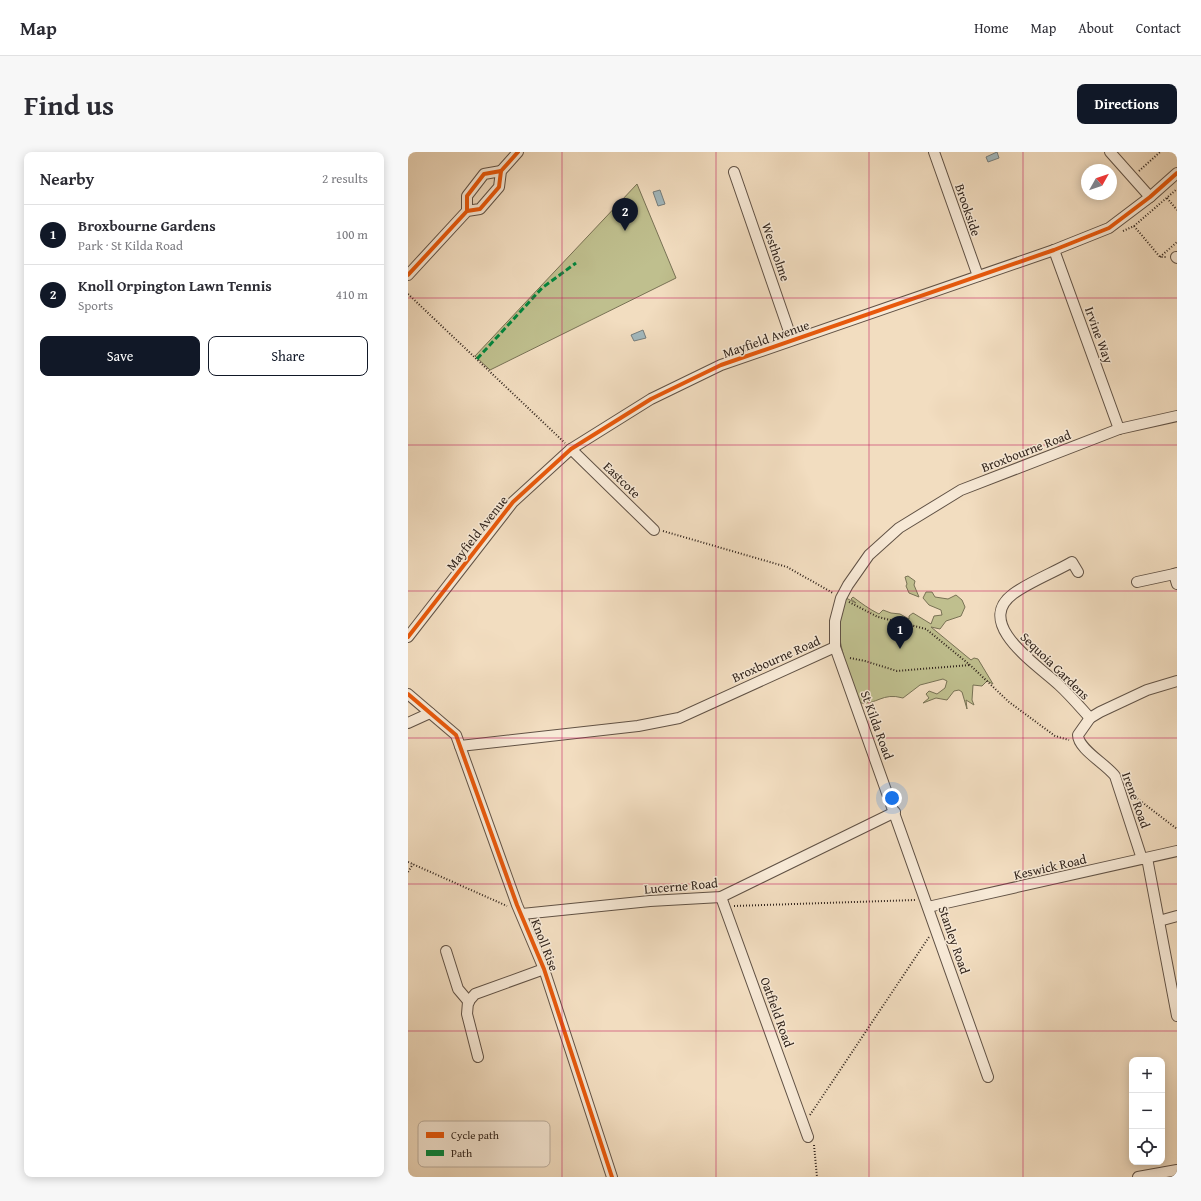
<!DOCTYPE html>
<html lang="en">
<head>
<meta charset="utf-8">
<style>
	:root { --surface:#fff; --page:#f7f7f7; --text:#2b2b33; --muted:#7c7c81; --line:#e1e1e2; --accent:#111827 }
	body { margin:0; font-family:"Gentium Book Plus",serif; background:var(--page); color:var(--text) }
	.controls { position:absolute; right:12px; bottom:12px; display:grid; overflow:hidden; border-radius:8px; box-shadow:0 2px 10px #0003 }
	.controls button { width:36px; height:36px; display:grid; place-items:center; padding:0; border:0; border-bottom:1px solid var(--line); background:var(--surface); color:var(--text); font:20px sans-serif }
	.compass { position:absolute; left:673px; top:12px; width:36px; height:36px; border-radius:50%; background:var(--surface); box-shadow:0 2px 10px #0003; rotate:50deg }
	.you { position:absolute; left:484px; top:646px; width:14px; height:14px; margin:-10px; border:3px solid #fff; border-radius:50%; background:#1a73e8; box-shadow:0 0 0 6px #1a73e833 }
	.badge { display:grid; place-items:center; width:26px; height:26px; border-radius:50%; background:var(--accent); color:#fff; font-size:13px; font-weight:700 }
	.pin { position:absolute; translate:-50% -33px; filter:drop-shadow(0 1px 2px #0008) }
	.pin::after { content:''; position:absolute; top:21px; width:14px; height:12px; background:inherit; clip-path:polygon(0 0,100% 0,50% 100%) }
	.list { margin:0; padding:0; list-style:none }
	h2 { display:flex; justify-content:space-between; align-items:center; height:52px; margin:0; padding:0 16px; font-size:17px }
	h2 small { font-size:13px; font-weight:400; color:var(--muted) }
	.list li { display:grid; grid-template-columns:26px 1fr auto; gap:12px; align-items:center; box-sizing:border-box; height:60px; padding:0 16px; border-top:1px solid var(--line) }
	.list b { display:block; font-size:15px; white-space:nowrap }
	.list p { margin:0; font-size:13px; white-space:nowrap; color:var(--muted) }
	.list em { font-size:13px; font-style:normal; color:var(--muted) }
	.actions { display:flex; gap:8px; padding:12px 16px }
	.actions a { flex:1; padding:9px 0; border:1px solid var(--accent); border-radius:8px; text-align:center; font-size:14px; color:var(--accent) }
	.actions .main { background:var(--accent); color:#fff }
	.icon { flex:none; width:22px; height:22px; fill:none; stroke:currentColor; stroke-width:2; stroke-linecap:round; stroke-linejoin:round }
	.map { position:relative; flex:none; width:769px; height:1025px; overflow:hidden; border-radius:8px }
	header { display:flex; align-items:center; gap:24px; box-sizing:border-box; height:56px; padding:0 20px; background:var(--surface); border-bottom:1px solid var(--line) }
	header strong { font-size:19px }
	nav { display:flex; gap:22px; margin-inline-start:auto; font-size:14px }
	.intro { display:flex; align-items:center; justify-content:space-between; box-sizing:border-box; height:96px; padding:0 24px }
	h1 { margin:0; font-size:28px }
	.button { padding:10px 18px; border-radius:8px; background:var(--accent); color:#fff; font-size:14px; font-weight:700 }
	main { display:flex; gap:24px; padding:0 24px }
	aside { flex:1; background:var(--surface); border-radius:8px; box-shadow:0 2px 10px #0003 }
	.map>svg:first-child { display:block }
	.green { fill:#bfbf8e; stroke:#787255 }
	.water { fill:#a1b8be; stroke:#747d7d }
	.lines { fill:none; stroke-linecap:round; stroke-linejoin:round }
	.minor-casing { stroke:#615245; stroke-width:12 }
	.path { stroke:#31241c; stroke-width:2; stroke-dasharray:1 2; stroke-linecap:butt }
	.minor { stroke:#f7e9d6; stroke-width:10 }
	.quiet { stroke:#00873e; stroke-width:3; stroke-dasharray:6 3; stroke-linecap:butt }
	.cycleway-casing { stroke:#f7e9d6; stroke-width:6 }
	.cycleway { stroke:#e8590c; stroke-width:4 }
	.grid { fill:none; stroke:#c2185b; stroke-width:1; stroke-opacity:0.55 }
	.labels { text-anchor:middle; dominant-baseline:central; stroke-width:3; stroke-linejoin:round; paint-order:stroke }
	.street-label { font-size:13px; fill:#31241c; stroke:#f7e9d6 }
	.key { fill:#f7e9d6; stroke:#bcae9e; stroke-width:1 }
	.key-label { font-size:11px; fill:#31241c }
</style>
</head>
<body>
<header>
<strong>Map</strong>
<nav><a>Home</a><a>Map</a><a>About</a><a>Contact</a></nav>
</header>
<div class="intro"><h1>Find us</h1><a class="button">Directions</a></div>
<main>
<aside>
<h2>Nearby<small>2 results</small></h2>
<ul class="list">
<li><span class="badge">1</span><div><b>Broxbourne Gardens</b><p>Park · St Kilda Road</p></div><em>100 m</em></li>
<li><span class="badge">2</span><div><b>Knoll Orpington Lawn Tennis</b><p>Sports</p></div><em>410 m</em></li>
</ul>
<div class="actions"><a class="main">Save</a><a>Share</a></div>
</aside>
<div class="map">
<svg width="769" height="1025" viewBox="0 0 769 1025">
	<rect width="100%" height="100%" fill="#f2ddc0"/>
	<filter id="stains"><feTurbulence type="fractalNoise" baseFrequency=".005" numOctaves="4"/><feColorMatrix values="0 0 0 0 .2 0 0 0 0 .09 0 0 0 0 .02 0 0 0 .5 -.17"/></filter>
	<radialGradient id="worn" r=".72"><stop offset=".6" stop-color="#630" stop-opacity="0"/><stop offset="1" stop-color="#630" stop-opacity=".3"/></radialGradient>
	<!-- green -->
	<g class="green">
		<path d="M229 32 268 126 82 218 67 204Z"/>
		<path d="M500 424 507 429 506 433 511 445 501 441 498 434 499 432 497 425Z"/>
		<path d="M518 440H524L527 445 540 447 548 443 554 448 557 455 553 464 538 469 532 477 523 475 563 508 566 506 570 507 585 532 579 529 574 534 565 533 564 548 566 553 558 548 559 557 554 540 551 538 546 539 539 548 528 546 515 551 521 546 518 542 521 539 529 542 537 536 539 529 535 527 512 533 495 546C474 540 469 553 452 551 444 530 430 495 431 473 432 463 435 455 438 446L448 451 443 447 445 445C453 451 461 457 471 462L475 458 483 461 492 462 501 467V464L505 461 523 472 526 464 534 463 533 458 521 453 515 446Z"/>
	</g>
	<!-- water -->
	<g class="water">
		<path d="M589 0 591 6 580 10 578 5Z"/>
		<path d="M252 38 257 52 250 54 245 40Z"/>
		<path d="M235 178 238 186 226 189 223 183Z"/>
	</g>
	<g class="lines">
		<!-- minor casing -->
		<g class="minor-casing">
			<g id="minor">
				<path d="M526 0 570 124"/>
				<path d="M702 0 742 45"/>
				<path d="M326 20 384 188"/>
				<path d="M59 59V44L76 22 93 19"/>
				<path d="M646 98 711 277"/>
				<path d="M768 105 769 106"/>
				<path d="M0 123 59 59 72 57 91 35 93 19 110 0"/>
				<path d="M163 297 246 378"/>
				<path d="M670 420 664 410C647 420 621 430 605 442 565 472 631 514 651 533 662 543 672 555 682 566"/>
				<path d="M769 421 766 422 769 432"/>
				<path d="M729 430 766 422"/>
				<path d="M0 485 105 350 163 297 243 247 313 213 646 98 701 76 742 45 769 21"/>
				<path d="M427 495 580 925"/>
				<path d="M0 542 48 583 109 753 136 817 204 1025"/>
				<path d="M0 571 22 561"/>
				<path d="M52 594 230 574 271 566 427 495V469L433 446 440 433 461 403 491 376 553 338 711 277 769 264"/>
				<path d="M739 706 769 864"/>
				<path d="M734 707 707 624C698 612 670 597 670 583L682 566 692 560 739 538 769 529"/>
				<path d="M313 745 400 985"/>
				<path d="M520 755 769 699"/>
				<path d="M114 762 242 749 313 745 487 660"/>
				<path d="M751 769 769 764"/>
				<path d="M38 799 50 837 61 850"/>
				<path d="M70 905 59 862 60 850 67 842 136 817"/>
				<path d="M730 1025 769 1018"/>
			</g>
		</g>
		<!-- path -->
		<g class="path">
			<path d="M731 19 752 0"/>
			<path d="M759 46 769 58"/>
			<path d="M726 74 752 105H759"/>
			<path d="M715 79 726 74 769 37"/>
			<path d="M752 105 769 90"/>
			<path d="M0 142 157 291"/>
			<path d="M255 379 379 415 425 441"/>
			<path d="M441 450 470 465 518 477 562 513 601 550 647 584 661 588"/>
			<path d="M442 506 457 509 489 519 562 513"/>
			<path d="M722 641 769 677"/>
			<path d="M0 710 99 754"/>
			<path d="M0 720 5 712"/>
			<path d="M326 754 507 748"/>
			<path d="M402 963 521 785"/>
			<path d="M406 993 409 1025"/>
		</g>
		<!-- minor -->
		<use href="#minor" class="minor"/>
		<!-- quiet -->
		<path class="quiet" d="M69 207 134 136 168 111"/>
		<!-- cycleway casing -->
		<g class="cycleway-casing">
			<g id="cycleway">
				<path d="M59 59V44L76 22 93 19"/>
				<path d="M0 123 59 59 72 57 91 35 93 19 110 0"/>
				<path d="M0 485 105 350 163 297 243 247 313 213 646 98 701 76 742 45 769 21"/>
				<path d="M0 542 48 583 109 753 136 817 204 1025"/>
			</g>
		</g>
		<!-- cycleway -->
		<use href="#cycleway" class="cycleway"/>
	</g>
	<!-- grid -->
	<path class="grid" d="M154 0V1025M308 0V1025M461 0V1025M615 0V1025M0 146H769M0 293H769M0 439H769M0 586H769M0 732H769M0 879H769"/>
	<g class="labels">
		<!-- street labels -->
		<g class="street-label">
			<text transform="translate(560 58) rotate(71)">Brookside</text>
			<text transform="translate(368 100) rotate(71)">Westholme</text>
			<text transform="translate(691 183) rotate(70)">Irvine Way</text>
			<text transform="translate(358 187) rotate(-19)">Mayfield Avenue</text>
			<text transform="translate(618 299) rotate(-21)">Broxbourne Road</text>
			<text transform="translate(214 328) rotate(44)">Eastcote</text>
			<text transform="translate(69 381) rotate(-52)">Mayfield Avenue</text>
			<text transform="translate(368 507) rotate(-24)">Broxbourne Road</text>
			<text transform="translate(647 514) rotate(44)">Sequoia Gardens</text>
			<text transform="translate(469 573) rotate(70)">St Kilda Road</text>
			<text transform="translate(728 648) rotate(70)">Irene Road</text>
			<text transform="translate(642 715) rotate(-13)">Keswick Road</text>
			<text transform="translate(273 734) rotate(-5)">Lucerne Road</text>
			<text transform="translate(546 788) rotate(71)">Stanley Road</text>
			<text transform="translate(137 793) rotate(69)">Knoll Rise</text>
			<text transform="translate(369 860) rotate(70)">Oatfield Road</text>
		</g>
	</g>
	<!-- legend -->
	<rect x="10" y="969" width="132" height="46" rx="6" class="key"/>
	<rect x="18" y="980" width="18" height="6" fill="#e8590c"/>
	<rect x="18" y="998" width="18" height="6" fill="#00873e"/>
	<g class="key-label">
		<text x="43" y="987">Cycle path</text>
		<text x="43" y="1005">Path</text>
	</g>
	<rect width="100%" height="100%" filter="url(#stains)"/>
	<rect width="100%" height="100%" fill="url(#worn)"/>
</svg>
<div class="controls">
<button>+</button>
<button>−</button>
<button><svg class="icon" aria-label="locate" viewBox="0 0 24 24"><circle cx="12" cy="12" r="6"/><path d="M12 2v4M12 18v4M2 12h4M18 12h4"/></svg></button>
</div>
<svg class="compass" viewBox="-18 -18 36 36"><path d="M0-13l5 13h-10z" fill="#e53935"/><path d="M0 13l5-13h-10z" fill="#7c7c81"/></svg>
<div class="you"></div>
<div class="pin badge" style="left:492px;top:497px">1</div>
<div class="pin badge" style="left:217px;top:79px">2</div>
</div>
</main>
</body>
</html>
